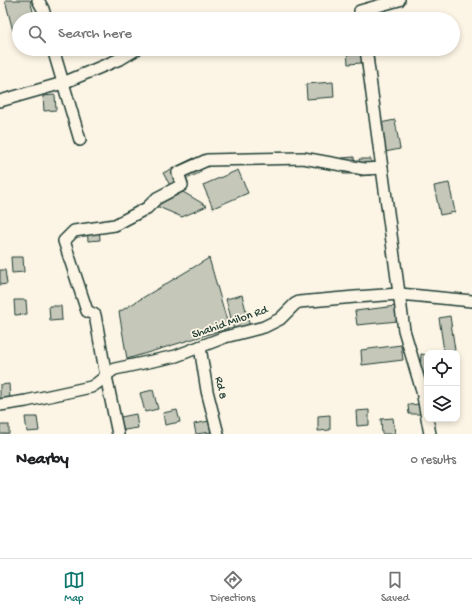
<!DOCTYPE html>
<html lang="en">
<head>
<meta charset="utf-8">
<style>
	:root { --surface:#fff; --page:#f2f2f2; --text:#202124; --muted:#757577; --line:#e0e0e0; --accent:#0f766e }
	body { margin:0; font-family:"Gochi Hand",sans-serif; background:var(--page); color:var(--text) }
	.controls { position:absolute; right:12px; bottom:12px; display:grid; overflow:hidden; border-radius:8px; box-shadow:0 2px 6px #0003 }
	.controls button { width:36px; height:36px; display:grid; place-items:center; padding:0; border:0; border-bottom:1px solid var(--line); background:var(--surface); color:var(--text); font:20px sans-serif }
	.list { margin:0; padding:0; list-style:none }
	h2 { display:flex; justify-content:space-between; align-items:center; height:52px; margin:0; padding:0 16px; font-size:17px }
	h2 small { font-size:13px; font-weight:400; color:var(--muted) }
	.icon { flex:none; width:22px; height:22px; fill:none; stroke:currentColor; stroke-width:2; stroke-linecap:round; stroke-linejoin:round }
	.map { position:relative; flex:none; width:472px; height:434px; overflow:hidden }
	.search { position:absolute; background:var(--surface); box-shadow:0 2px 6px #0003; left:12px; right:12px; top:12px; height:44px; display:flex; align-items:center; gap:10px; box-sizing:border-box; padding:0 14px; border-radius:22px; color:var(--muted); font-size:15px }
	.sheet { height:124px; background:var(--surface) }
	nav { display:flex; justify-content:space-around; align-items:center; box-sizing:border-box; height:56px; border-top:1px solid var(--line); background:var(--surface); font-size:11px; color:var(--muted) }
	nav a { display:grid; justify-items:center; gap:2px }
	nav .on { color:var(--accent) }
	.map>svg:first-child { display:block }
	.building { fill:#c5c7b9; stroke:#1f3d34 }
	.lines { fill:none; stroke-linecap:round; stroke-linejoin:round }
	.minor-casing { stroke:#1f3d34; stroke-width:14 }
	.minor { stroke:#fcf5e5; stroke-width:11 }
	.labels { text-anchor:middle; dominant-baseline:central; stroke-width:3.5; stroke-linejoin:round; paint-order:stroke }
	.street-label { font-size:12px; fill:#1f3d34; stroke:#fcf5e5 }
</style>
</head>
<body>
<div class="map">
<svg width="472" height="434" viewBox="0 0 472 434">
	<rect width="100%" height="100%" fill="#fcf5e5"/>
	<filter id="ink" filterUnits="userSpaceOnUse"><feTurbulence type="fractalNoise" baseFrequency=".025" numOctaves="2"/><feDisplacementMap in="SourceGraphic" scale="8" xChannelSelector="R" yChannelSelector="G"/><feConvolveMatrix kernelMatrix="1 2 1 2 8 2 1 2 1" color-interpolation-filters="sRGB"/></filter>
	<g filter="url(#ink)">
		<!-- building -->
		<g class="building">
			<path d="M5 0H30L35 19H19V29L13 31Z"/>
			<path d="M347 49H373L374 62 348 64Z"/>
			<path d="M333 82 334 97 307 99 306 84Z"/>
			<path d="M55 95 56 110 44 111 43 96Z"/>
			<path d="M395 120 400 149 385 152 380 123Z"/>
			<path d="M354 157 355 174H343L342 158Z"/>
			<path d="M194 158 201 172 171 187 163 173Z"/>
			<path d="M359 159H371L372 175 360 176Z"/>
			<path d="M238 170 248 193 213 208 203 185Z"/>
			<path d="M449 183 455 212 440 215 434 186Z"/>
			<path d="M183 192 207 206 182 217 156 206Z"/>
			<path d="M99 225 100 240 88 241 87 226Z"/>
			<path d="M11 257H23L24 272 12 273Z"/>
			<path d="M209 258 229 328 127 359 119 312Z"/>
			<path d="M0 270H5L7 284 0 285Z"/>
			<path d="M242 295 250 327 234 330 226 299Z"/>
			<path d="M14 300H26L27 314 15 315Z"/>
			<path d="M49 306H61L62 320 50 321Z"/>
			<path d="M396 306 398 321 357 325 355 311Z"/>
			<path d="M450 316 455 350 444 351 439 318Z"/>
			<path d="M401 345 403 360 362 365 361 350Z"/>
			<path d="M421 354 427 355V373H420Z"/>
			<path d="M9 384 10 399 0 400V385Z"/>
			<path d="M153 390 158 409 145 412 140 393Z"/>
			<path d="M420 404V414H409L408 405Z"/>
			<path d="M177 410 180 422 165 425 163 413Z"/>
			<path d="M369 410V425L357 426 356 411Z"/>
			<path d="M136 414 138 428 118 431 116 418Z"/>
			<path d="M330 415V430L318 431V416Z"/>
			<path d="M25 417H37L39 431 27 432Z"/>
			<path d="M393 418 395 434H382L381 419Z"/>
			<path d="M209 421 211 432 196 434 194 424Z"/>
			<rect x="0" y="425" width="9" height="9"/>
		</g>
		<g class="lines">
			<!-- minor casing -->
			<g class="minor-casing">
				<g id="minor">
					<path d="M38 0 43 9 46 19"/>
					<path d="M361 19 360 11 399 0"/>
					<path d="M53 49 80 140"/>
					<path d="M0 101 63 83 122 58 137 49"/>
					<path d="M382 168 404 330 422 391 430 434"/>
					<path d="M200 347 207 391 218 434"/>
					<path d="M0 405 26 401 91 387C101 382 106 374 115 369L176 356 225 337 264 327 280 319 295 304 299 302 355 297 400 294 472 301"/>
					<path d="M118 434 106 376 95 315 87 311 64 241 74 231 115 225 147 208 157 198 182 185 178 173 207 160 303 158 364 169 382 168 366 49"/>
				</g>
			</g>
			<!-- minor -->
			<use href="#minor" class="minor"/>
		</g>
	</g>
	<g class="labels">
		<!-- street labels -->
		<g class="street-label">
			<text transform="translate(230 323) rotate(-19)">Shahid Milon Rd</text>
			<text transform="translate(220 388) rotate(79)">Rd 8</text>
		</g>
	</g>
</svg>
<div class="controls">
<button><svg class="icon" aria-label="locate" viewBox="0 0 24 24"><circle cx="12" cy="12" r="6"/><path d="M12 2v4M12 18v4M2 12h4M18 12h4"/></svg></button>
<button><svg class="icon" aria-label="layers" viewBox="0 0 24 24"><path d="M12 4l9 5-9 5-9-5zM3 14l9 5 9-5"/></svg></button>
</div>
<div class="search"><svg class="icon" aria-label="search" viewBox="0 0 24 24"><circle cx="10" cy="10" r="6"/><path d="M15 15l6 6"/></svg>Search here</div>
</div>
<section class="sheet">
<h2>Nearby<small>0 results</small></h2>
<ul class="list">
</ul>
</section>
<nav>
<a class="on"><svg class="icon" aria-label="map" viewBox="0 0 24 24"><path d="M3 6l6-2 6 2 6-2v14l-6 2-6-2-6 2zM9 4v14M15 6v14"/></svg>Map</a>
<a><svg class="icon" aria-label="directions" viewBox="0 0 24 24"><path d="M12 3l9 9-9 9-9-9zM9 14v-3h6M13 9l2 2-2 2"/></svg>Directions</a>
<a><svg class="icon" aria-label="saved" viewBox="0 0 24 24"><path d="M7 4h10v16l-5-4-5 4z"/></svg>Saved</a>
</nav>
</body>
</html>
